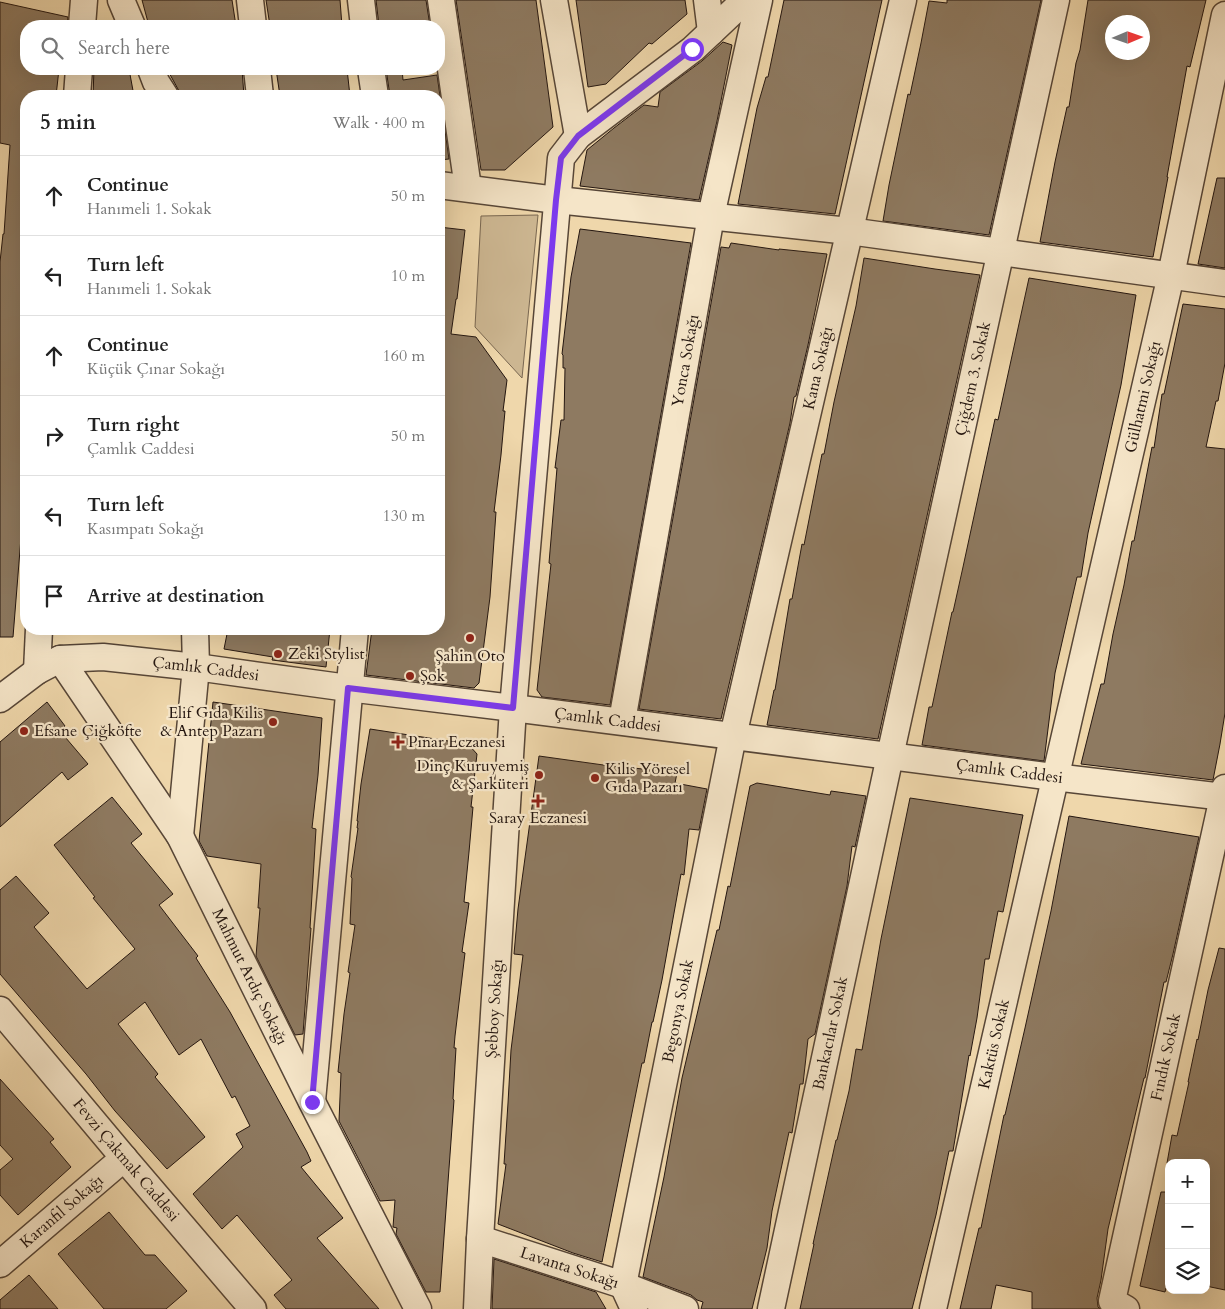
<!DOCTYPE html>
<html lang="en">
<head>
<meta charset="utf-8">
<style>
	:root { --surface:#fff; --page:#f2f2f2; --text:#222; --muted:#767676; --line:#e0e0e0 }
	body { margin:0; font-family:Cardo,serif; background:var(--page); color:var(--text) }
	.controls { position:absolute; right:15px; bottom:15px; display:grid; overflow:hidden; border-radius:10px; box-shadow:0 5px 20px #0002 }
	.controls button { width:45px; height:45px; display:grid; place-items:center; padding:0; border:0; border-bottom:1px solid var(--line); background:var(--surface); color:var(--text); font:25px sans-serif }
	.compass { position:absolute; left:1105px; top:15px; width:45px; height:45px; border-radius:50%; background:var(--surface); box-shadow:0 5px 20px #0002; rotate:88deg }
	.stop { position:absolute; width:15px; height:15px; margin:-11px; border:4px solid #7c3aed; border-radius:50%; background:#fff }
	.stop.end { background:#7c3aed; border-color:#fff; box-shadow:0 1px 5px #0008 }
	.list { margin:0; padding:0; list-style:none }
	h2 { display:flex; justify-content:space-between; align-items:center; height:65px; margin:0; padding:0 20px; font-size:21px }
	h2 small { font-size:16px; font-weight:400; color:var(--muted) }
	.list li { display:grid; grid-template-columns:32px 1fr auto; gap:15px; align-items:center; box-sizing:border-box; height:80px; padding:0 20px; border-top:1px solid var(--line) }
	.list b { display:block; font-size:19px; white-space:nowrap }
	.list p { margin:0; font-size:16px; white-space:nowrap; color:var(--muted) }
	.list em { font-size:16px; font-style:normal; color:var(--muted) }
	.icon { flex:none; width:28px; height:28px; fill:none; stroke:currentColor; stroke-width:2; stroke-linecap:round; stroke-linejoin:round }
	.map { position:relative; flex:none; width:1225px; height:1309px; overflow:hidden }
	.search { position:absolute; background:var(--surface); box-shadow:0 5px 20px #0002; left:20px; top:20px; width:425px; height:55px; display:flex; align-items:center; gap:12px; box-sizing:border-box; padding:0 18px; border-radius:20px; color:var(--muted); font-size:19px }
	.panel { position:absolute; background:var(--surface); box-shadow:0 5px 20px #0002; left:20px; top:90px; width:425px; height:545px; border-radius:20px }
	.map>svg:first-child { display:block }
	.green { fill:#ccb691; stroke:#786650 }
	.building { fill:#8e7a61; stroke:#241610; fill-rule:evenodd }
	.lines { fill:none; stroke-linecap:round; stroke-linejoin:round }
	.street-casing { stroke:#574637; stroke-width:29 }
	.street { stroke:#f5e5c8; stroke-width:26 }
	.route { stroke:#7c3aed; stroke-width:6 }
	.poi-dot { fill:#8f2418; stroke:#f5e5c8; stroke-width:2 }
	.labels { text-anchor:middle; dominant-baseline:central; stroke-width:4.5; stroke-linejoin:round; paint-order:stroke }
	.street-label { font-size:16px; fill:#241610; stroke:#f5e5c8 }
	.poi-label { font-size:16px; fill:#241610; stroke:#f5e5c8; text-anchor:start }
</style>
</head>
<body>
<div class="map">
<svg width="1225" height="1309" viewBox="0 0 1225 1309">
	<rect width="100%" height="100%" fill="#efd7ab"/>
	<filter id="stains"><feTurbulence type="fractalNoise" baseFrequency=".004" numOctaves="4"/><feColorMatrix values="0 0 0 0 .2 0 0 0 0 .09 0 0 0 0 .02 0 0 0 .5 -.17"/></filter>
	<radialGradient id="worn" r=".72"><stop offset=".6" stop-color="#630" stop-opacity="0"/><stop offset="1" stop-color="#630" stop-opacity=".3"/></radialGradient>
	<!-- green -->
	<path class="green" d="M538 215 522 378 475 327 481 216Z"/>
	<!-- building -->
	<g class="building">
		<path d="M142 0H232L236 26H149Z"/>
		<path d="M266 0H340L342 26H270Z"/>
		<path d="M376 0H426L430 26H379Z"/>
		<path d="M456 0H536L553 127 505 170H481Z"/>
		<path d="M576 0H685L687 14 652 44 649 43 606 84 588 87Z"/>
		<path d="M784 0H882L835 214 738 204 757 108 766 77H768Z"/>
		<path d="M947 0H1041L989 235 883 221 889 185 908 94 910 95 921 43 929 1 947 3Z"/>
		<path d="M1088 0H1206L1190 67 1187 66 1167 177H1168L1153 257 1040 242 1055 162 1067 107H1069L1076 63 1080 50ZM1112 22H1142V52H1112Z"/>
		<path d="M0 2 68 17 67 26H26V69H59L56 96H26V470H24L22 525 13 637H0V262L3 234H4L10 145 0 143Z"/>
		<path d="M723 42 732 45 717 121 699 200 580 186 587 150 614 128 644 105 658 107 660 92 702 61Z"/>
		<path d="M94 69H129L134 96H93Z"/>
		<path d="M167 69H242L244 96H192L179 91Z"/>
		<path d="M276 69H347L350 96H280Z"/>
		<path d="M386 69H402L403 80 437 75 449 159 439 160V96H390Z"/>
		<path d="M1217 178H1225V268L1198 264Z"/>
		<path d="M439 227 465 230 457 299H456L451 334 476 337 507 380 503 411H505L501 455 494 512H496L490 597 479 683 474 688 366 675 372 629H439V587L444 522 439 521Z"/>
		<path d="M580 229 691 243 610 705 542 697 537 690 551 564 549 563 557 468H555L561 420H564L565 368H563V355L562 354 571 277Z"/>
		<path d="M731 243 779 250V249L827 254 808 345 796 396 794 397 790 423 721 719 639 709 721 247 729 248Z"/>
		<path d="M864 258 935 269 980 275 878 739 767 725 774 690H775L790 599H792L802 544 804 545 822 454H824L834 402 856 306Z"/>
		<path d="M1029 278 1136 295 1121 385 1088 533 1081 577H1077L1055 673 1044 761 922 745 929 707H932L952 612H953L963 567 995 419 998 420Z"/>
		<path d="M1183 304 1225 309V363L1218 401H1216L1206 447 1225 449V713L1220 744 1213 780 1081 764 1101 684H1104L1113 634 1124 585 1132 541H1134L1152 447 1154 448 1162 394H1164Z"/>
		<path d="M228 629H330L326 667 272 660 273 657 224 649Z"/>
		<path d="M47 702 65 726 60 731 88 764 68 780 62 772 0 827V742Z"/>
		<path d="M213 702 322 718 318 775 312 828 316 829 310 928H311L303 1034 295 1035 256 956 260 908H258L261 864 207 856 199 841Z"/>
		<path d="M370 729 468 744 477 754 471 807H473L469 852 464 902 469 903 462 952 465 953 455 1036 454 1048H456L453 1099 454 1100 440 1292H426L396 1234 397 1228 393 1227 395 1200 380 1201 339 1121 341 1073 338 1072 344 1014 350 973 348 972 355 925 350 924 352 878 351 877 358 828H357L358 821H357L361 784Z"/>
		<path d="M539 756 625 768V767L677 773 675 783 707 789 699 830 689 829 684 875 681 874 662 980 653 1022H652L644 1063H642L602 1262 573 1253 498 1224 506 1164H504L508 1103 511 1050 523 955 514 954 518 909Z"/>
		<path d="M757 783 830 795 831 791 866 796 855 847 852 846 847 886 815 1034 808 1039 803 1084H800L792 1133 789 1132 772 1211 767 1248 752 1309H701L703 1302 697 1300 691 1295 643 1277 664 1177 682 1078 717 930H719L728 886 730 887 750 786Z"/>
		<path d="M112 797 142 834 131 843 173 894 159 905 198 956 196 958 230 1012 307 1152 311 1161 301 1167 343 1218 317 1238 379 1309H286L274 1295 292 1280 237 1215 222 1229 193 1194 243 1147 236 1134 250 1126 235 1096 232 1098 201 1039 179 1055 145 1002 118 1024 158 1074 155 1077 205 1137 167 1169 115 1111 86 1074 0 974V890L16 876 49 913 34 927 87 989 135 949 93 898 95 897 54 845Z"/>
		<path d="M910 798 1023 815 1003 912 998 911 989 959H985L977 1018 970 1056 969 1055 953 1151H949L936 1215 912 1309H800L814 1244H813L836 1140H837L849 1091 856 1049 862 1050 881 939Z"/>
		<path d="M1069 816 1199 837 1173 954 1166 982H1164L1145 1078H1144L1108 1229 1101 1280 1097 1298 1098 1307 1100 1309H1032V1292L996 1285 991 1309H960L979 1228H981L1004 1115H1005L1025 1028 1051 911Z"/>
		<path d="M1219 948 1225 949V1290L1206 1286V1163H1167L1172 1135 1177 1136 1189 1082H1188L1197 1039 1198 1040 1208 990Z"/>
		<path d="M0 1079 54 1139 50 1142 71 1167 18 1215 0 1195V1170L13 1159 0 1145Z"/>
		<path d="M1161 1192H1169V1288H1166L1165 1292 1140 1286Z"/>
		<path d="M109 1212 145 1255H155L187 1291 166 1309H104L58 1254Z"/>
		<path d="M494 1259 596 1292 606 1309H492Z"/>
		<path d="M29 1275 58 1309H0V1300Z"/>
	</g>
	<g class="lines">
		<!-- street casing -->
		<g class="street-casing">
			<g id="street">
				<path d="M121 0 132 26"/>
				<path d="M250 0 253 26"/>
				<path d="M361 0 364 26"/>
				<path d="M441 0 468 188"/>
				<path d="M554 0 578 136"/>
				<path d="M707 0 711 32"/>
				<path d="M82 26 84 0"/>
				<path d="M151 69 156 82 165 96"/>
				<path d="M257 69 260 96"/>
				<path d="M371 69 375 96"/>
				<path d="M77 96 79 69"/>
				<path d="M439 185 557 200 849 231 1225 283"/>
				<path id="s1" d="M60 659 180 836 312 1102 418 1309"/>
				<path d="M37 671 39 629"/>
				<path id="s2" d="M0 699 37 671 60 659 103 657 196 667 348 688 513 708 1054 777 1225 797"/>
				<path id="s3" d="M622 721 711 216 759 0"/>
				<path d="M180 836 196 667 195 629"/>
				<path id="s4" d="M0 1010 124 1158 253 1309"/>
				<path d="M312 1101 355 629"/>
				<path id="s5" d="M480 1239 623 1285 685 1309"/>
				<path id="s6" d="M0 1264 124 1158"/>
				<path id="s7" d="M477 1309 480 1239 513 708 561 158 578 136 693 49 745 0"/>
				<path id="s8" d="M634 1309 623 1285 733 736 903 0"/>
				<path id="s9" d="M771 1309 890 756 1056 0"/>
				<path id="s10" d="M933 1309 1171 275 1225 15"/>
				<path id="s11" d="M1126 1309 1112 1301 1225 788"/>
			</g>
		</g>
		<!-- street -->
		<use href="#street" class="street"/>
	</g>
	<g class="lines">
		<!-- route -->
		<path class="route" d="M312 1102 348 688 513 708 556 200 561 158 578 136 692 49"/>
	</g>
	<!-- markers -->
	<g class="poi-dot">
		<circle cx="470" cy="638" r="5"/>
		<circle cx="278" cy="654" r="5"/>
		<circle cx="410" cy="676" r="5"/>
		<circle cx="273" cy="722" r="5"/>
		<circle cx="24" cy="731" r="5"/>
		<path d="M395.5 734.5h5v5h5v5h-5v5h-5v-5h-5v-5h5z"/>
		<circle cx="539" cy="775" r="5"/>
		<circle cx="595" cy="778" r="5"/>
		<path d="M535.5 793.5h5v5h5v5h-5v5h-5v-5h-5v-5h5z"/>
	</g>
	<g class="labels">
		<!-- street labels -->
		<g class="street-label">
			<text stroke="none"><textPath href="#s3" startOffset="366">Yonca Sokağı</textPath></text>
			<text stroke="none"><textPath href="#s8" startOffset="964">Kana Sokağı</textPath></text>
			<text stroke="none"><textPath href="#s9" startOffset="952">Çiğdem 3. Sokak</textPath></text>
			<text stroke="none"><textPath href="#s10" startOffset="936">Gülhatmi Sokağı</textPath></text>
			<text stroke="none"><textPath href="#s2" startOffset="219">Çamlık Caddesi</textPath></text>
			<text stroke="none"><textPath href="#s2" startOffset="624">Çamlık Caddesi</textPath></text>
			<text stroke="none"><textPath href="#s2" startOffset="1029">Çamlık Caddesi</textPath></text>
			<text stroke="none"><textPath href="#s1" startOffset="371">Mahmut Ardıç Sokağı</textPath></text>
			<text stroke="none"><textPath href="#s7" startOffset="301">Şebboy Sokağı</textPath></text>
			<text stroke="none"><textPath href="#s8" startOffset="306">Begonya Sokak</textPath></text>
			<text stroke="none"><textPath href="#s9" startOffset="282">Bankacılar Sokak</textPath></text>
			<text stroke="none"><textPath href="#s10" startOffset="272">Kaktüs Sokak</textPath></text>
			<text stroke="none"><textPath href="#s11" startOffset="266">Fındık Sokak</textPath></text>
			<text stroke="none"><textPath href="#s4" startOffset="196">Fevzi Çakmak Caddesi</textPath></text>
			<text stroke="none"><textPath href="#s6" startOffset="81">Karanfil Sokağı</textPath></text>
			<text stroke="none"><textPath href="#s5" startOffset="94">Lavanta Sokağı</textPath></text>
		</g>
		<!-- poi labels -->
		<g class="poi-label">
			<text x="288" y="654">Zeki Stylist</text>
			<text x="470" y="656" text-anchor="middle">Şahin Oto</text>
			<text x="420" y="676">Şok</text>
			<text x="263" y="713" text-anchor="end">Elif Gıda Kilis<tspan x="263" dy="18">&amp; Antep Pazarı</tspan></text>
			<text x="34" y="731">Efsane Çiğköfte</text>
			<text x="408" y="742">Pınar Eczanesi</text>
			<text x="529" y="766" text-anchor="end">Dinç Kuruyemiş<tspan x="529" dy="18">&amp; Şarküteri</tspan></text>
			<text x="605" y="769">Kilis Yöresel<tspan x="605" dy="18">Gıda Pazarı</tspan></text>
			<text x="538" y="818" text-anchor="middle">Saray Eczanesi</text>
		</g>
	</g>
	<rect width="100%" height="100%" filter="url(#stains)"/>
	<rect width="100%" height="100%" fill="url(#worn)"/>
</svg>
<div class="controls">
<button>+</button>
<button>−</button>
<button><svg class="icon" aria-label="layers" viewBox="0 0 24 24"><path d="M12 4l9 5-9 5-9-5zM3 14l9 5 9-5"/></svg></button>
</div>
<svg class="compass" viewBox="-18 -18 36 36"><path d="M0-13l5 13h-10z" fill="#e53935"/><path d="M0 13l5-13h-10z" fill="#767676"/></svg>
<div class="stop" style="left:692px;top:49px"></div>
<div class="stop end" style="left:312px;top:1102px"></div>
<div class="search"><svg class="icon" aria-label="search" viewBox="0 0 24 24"><circle cx="10" cy="10" r="6"/><path d="M15 15l6 6"/></svg>Search here</div>
<section class="panel">
<h2>5 min<small>Walk · 400 m</small></h2>
<ul class="list">
<li><svg class="icon" aria-label="ahead" viewBox="0 0 24 24"><path d="M12 20V5M6 11l6-6 6 6"/></svg><div><b>Continue</b><p>Hanımeli 1. Sokak</p></div><em>50 m</em></li>
<li><svg class="icon" aria-label="left" viewBox="0 0 24 24"><path d="M17 20v-9H6M10 6l-5 5 5 5"/></svg><div><b>Turn left</b><p>Hanımeli 1. Sokak</p></div><em>10 m</em></li>
<li><svg class="icon" aria-label="ahead" viewBox="0 0 24 24"><path d="M12 20V5M6 11l6-6 6 6"/></svg><div><b>Continue</b><p>Küçük Çınar Sokağı</p></div><em>160 m</em></li>
<li><svg class="icon" aria-label="right" viewBox="0 0 24 24"><path d="M7 20v-9h11M14 6l5 5-5 5"/></svg><div><b>Turn right</b><p>Çamlık Caddesi</p></div><em>50 m</em></li>
<li><svg class="icon" aria-label="left" viewBox="0 0 24 24"><path d="M17 20v-9H6M10 6l-5 5 5 5"/></svg><div><b>Turn left</b><p>Kasımpatı Sokağı</p></div><em>130 m</em></li>
<li><svg class="icon" aria-label="arrive" viewBox="0 0 24 24"><path d="M6 21V4h12l-3 4 3 4H6"/></svg><div><b>Arrive at destination</b></div></li>
</ul>
</section>
</div>
</body>
</html>
